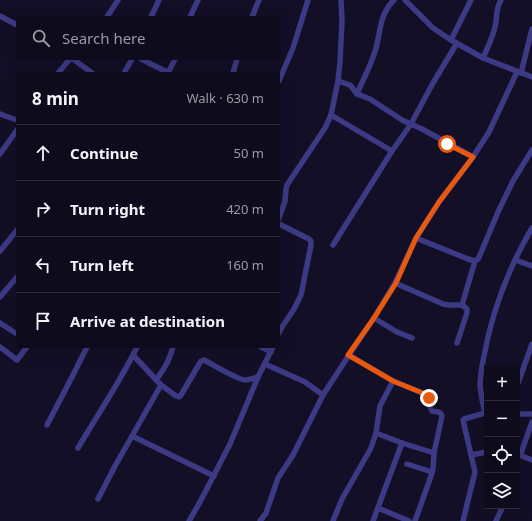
<!DOCTYPE html>
<html lang="en">
<head>
<meta charset="utf-8">
<style>
	:root { --surface:#0e0b1c; --page:#1c1929; --text:#f1f3f6; --muted:#9b9ba3; --line:#2e2b3b }
	body { margin:0; font-family:"Noto Sans",sans-serif; background:var(--page); color:var(--text) }
	.controls { position:absolute; right:12px; bottom:12px; display:grid; overflow:hidden; border-radius:0px; box-shadow:0 4px 16px #0002 }
	.controls button { width:36px; height:36px; display:grid; place-items:center; padding:0; border:0; border-bottom:1px solid var(--line); background:var(--surface); color:var(--text); font:20px sans-serif }
	.stop { position:absolute; width:12px; height:12px; margin:-9px; border:3px solid #ea580c; border-radius:50%; background:#fff }
	.stop.end { background:#ea580c; border-color:#fff; box-shadow:0 1px 4px #0008 }
	.list { margin:0; padding:0; list-style:none }
	h2 { display:flex; justify-content:space-between; align-items:center; height:52px; margin:0; padding:0 16px; font-size:17px }
	h2 small { font-size:13px; font-weight:400; color:var(--muted) }
	.list li { display:grid; grid-template-columns:26px 1fr auto; gap:12px; align-items:center; box-sizing:border-box; height:56px; padding:0 16px; border-top:1px solid var(--line) }
	.list b { display:block; font-size:15px; white-space:nowrap }
	.list em { font-size:13px; font-style:normal; color:var(--muted) }
	.icon { flex:none; width:22px; height:22px; fill:none; stroke:currentColor; stroke-width:2; stroke-linecap:round; stroke-linejoin:round }
	.map { position:relative; flex:none; width:532px; height:521px; overflow:hidden }
	.search { position:absolute; background:var(--surface); box-shadow:0 4px 16px #0002; left:16px; top:16px; width:264px; height:44px; display:flex; align-items:center; gap:10px; box-sizing:border-box; padding:0 14px; border-radius:0px; color:var(--muted); font-size:15px }
	.panel { position:absolute; background:var(--surface); box-shadow:0 4px 16px #0002; left:16px; top:72px; width:264px; height:276px; border-radius:0px }
	.map>svg:first-child { display:block }
	.lines { fill:none; stroke-linecap:round; stroke-linejoin:round }
	.minor { stroke:#3d3a85; stroke-width:5.5 }
	.route { stroke:#ea580c; stroke-width:5 }
</style>
</head>
<body>
<div class="map">
<svg width="532" height="521" viewBox="0 0 532 521">
	<rect width="100%" height="100%" fill="#130f26"/>
	<g class="lines">
		<!-- minor -->
		<g class="minor">
			<path d="M405 0 433 28 451 40 483 58 532 77"/>
			<path d="M0 16 17 25"/>
			<path d="M107 17 118 0"/>
			<path d="M151 17 159 0"/>
			<path d="M190 17 198 0"/>
			<path d="M252 17 259 0"/>
			<path d="M451 40 471 0"/>
			<path d="M483 58C488 47 494 35 496 22 497 13 496 9 501 0"/>
			<path d="M73 59 92 73"/>
			<path d="M141 59 169 73"/>
			<path d="M58 73 70 59"/>
			<path d="M124 73 132 59"/>
			<path d="M168 73 175 59"/>
			<path d="M233 73 237 59"/>
			<path d="M521 73 532 29"/>
			<path d="M279 81 293 48 308 0"/>
			<path d="M338 81 350 85 357 94 370 99 402 120 422 129 473 157"/>
			<path d="M357 94C363 80 372 63 376 48 381 30 379 15 394 0"/>
			<path d="M0 114 17 120"/>
			<path d="M331 115 392 151"/>
			<path d="M0 154 17 130"/>
			<path d="M279 218 285 201 286 189 287 185 325 128 331 115 338 81 340 62 342 21 341 0"/>
			<path d="M279 224 309 239 311 241V245L301 295 294 309 282 327 279 333"/>
			<path d="M416 238 468 259 475 261"/>
			<path d="M333 245 392 151 411 124 433 83 457 43"/>
			<path d="M0 251 17 230"/>
			<path d="M515 260 532 266"/>
			<path d="M395 283 443 304 449 305H462L475 261 478 259 480 255 498 212 513 181 532 150"/>
			<path d="M0 297 17 277"/>
			<path d="M374 318 397 332 412 338"/>
			<path d="M0 323 17 334"/>
			<path d="M457 343 467 313V309L462 305"/>
			<path d="M0 347 17 360 27 347"/>
			<path d="M261 347 271 352"/>
			<path d="M349 355 393 381 425 394C432 401 427 405 432 411 437 412 441 411 442 416L434 453 433 469 430 479 415 521"/>
			<path d="M265 364 305 382 323 395"/>
			<path d="M156 380C165 368 169 361 173 347"/>
			<path d="M161 385 176 396 179 397 181 395 201 361 204 360C212 364 238 380 245 380 250 380 254 378 258 377"/>
			<path d="M517 386 532 344"/>
			<path d="M487 414 485 413C483 405 481 395 480 386 480 376 482 366 484 356 492 312 509 267 532 228"/>
			<path d="M517 414H532"/>
			<path d="M47 425 72 377 87 347"/>
			<path d="M376 433 402 443 434 453"/>
			<path d="M132 436 214 476"/>
			<path d="M78 448C98 414 120 382 137 347"/>
			<path d="M517 454 521 453 532 422"/>
			<path d="M517 454 532 460"/>
			<path d="M471 455 487 452"/>
			<path d="M407 464 432 472"/>
			<path d="M98 499 115 466 161 385 133 355"/>
			<path d="M378 508 409 521"/>
			<path d="M189 521 200 502 230 444 258 377 273 347"/>
			<path d="M260 521 266 513 278 478 293 455 323 395 349 355 374 318 395 283 416 238 439 202 473 157 489 132 517 72"/>
			<path d="M333 521 342 499 371 448 376 433 380 406 393 381"/>
			<path d="M373 521 402 443"/>
			<path d="M463 521 475 472 463 420 464 419 485 413"/>
			<path d="M496 521 503 506"/>
		</g>
	</g>
	<g class="lines">
		<!-- route -->
		<path class="route" d="M429 398 425 394 393 381 348 355 374 318 396 283 416 238 439 202 473 157 447 144"/>
	</g>
</svg>
<div class="controls">
<button>+</button>
<button>−</button>
<button><svg class="icon" aria-label="locate" viewBox="0 0 24 24"><circle cx="12" cy="12" r="6"/><path d="M12 2v4M12 18v4M2 12h4M18 12h4"/></svg></button>
<button><svg class="icon" aria-label="layers" viewBox="0 0 24 24"><path d="M12 4l9 5-9 5-9-5zM3 14l9 5 9-5"/></svg></button>
</div>
<div class="stop" style="left:447px;top:144px"></div>
<div class="stop end" style="left:429px;top:398px"></div>
<div class="search"><svg class="icon" aria-label="search" viewBox="0 0 24 24"><circle cx="10" cy="10" r="6"/><path d="M15 15l6 6"/></svg>Search here</div>
<section class="panel">
<h2>8 min<small>Walk · 630 m</small></h2>
<ul class="list">
<li><svg class="icon" aria-label="ahead" viewBox="0 0 24 24"><path d="M12 20V5M6 11l6-6 6 6"/></svg><div><b>Continue</b></div><em>50 m</em></li>
<li><svg class="icon" aria-label="right" viewBox="0 0 24 24"><path d="M7 20v-9h11M14 6l5 5-5 5"/></svg><div><b>Turn right</b></div><em>420 m</em></li>
<li><svg class="icon" aria-label="left" viewBox="0 0 24 24"><path d="M17 20v-9H6M10 6l-5 5 5 5"/></svg><div><b>Turn left</b></div><em>160 m</em></li>
<li><svg class="icon" aria-label="arrive" viewBox="0 0 24 24"><path d="M6 21V4h12l-3 4 3 4H6"/></svg><div><b>Arrive at destination</b></div></li>
</ul>
</section>
</div>
</body>
</html>
